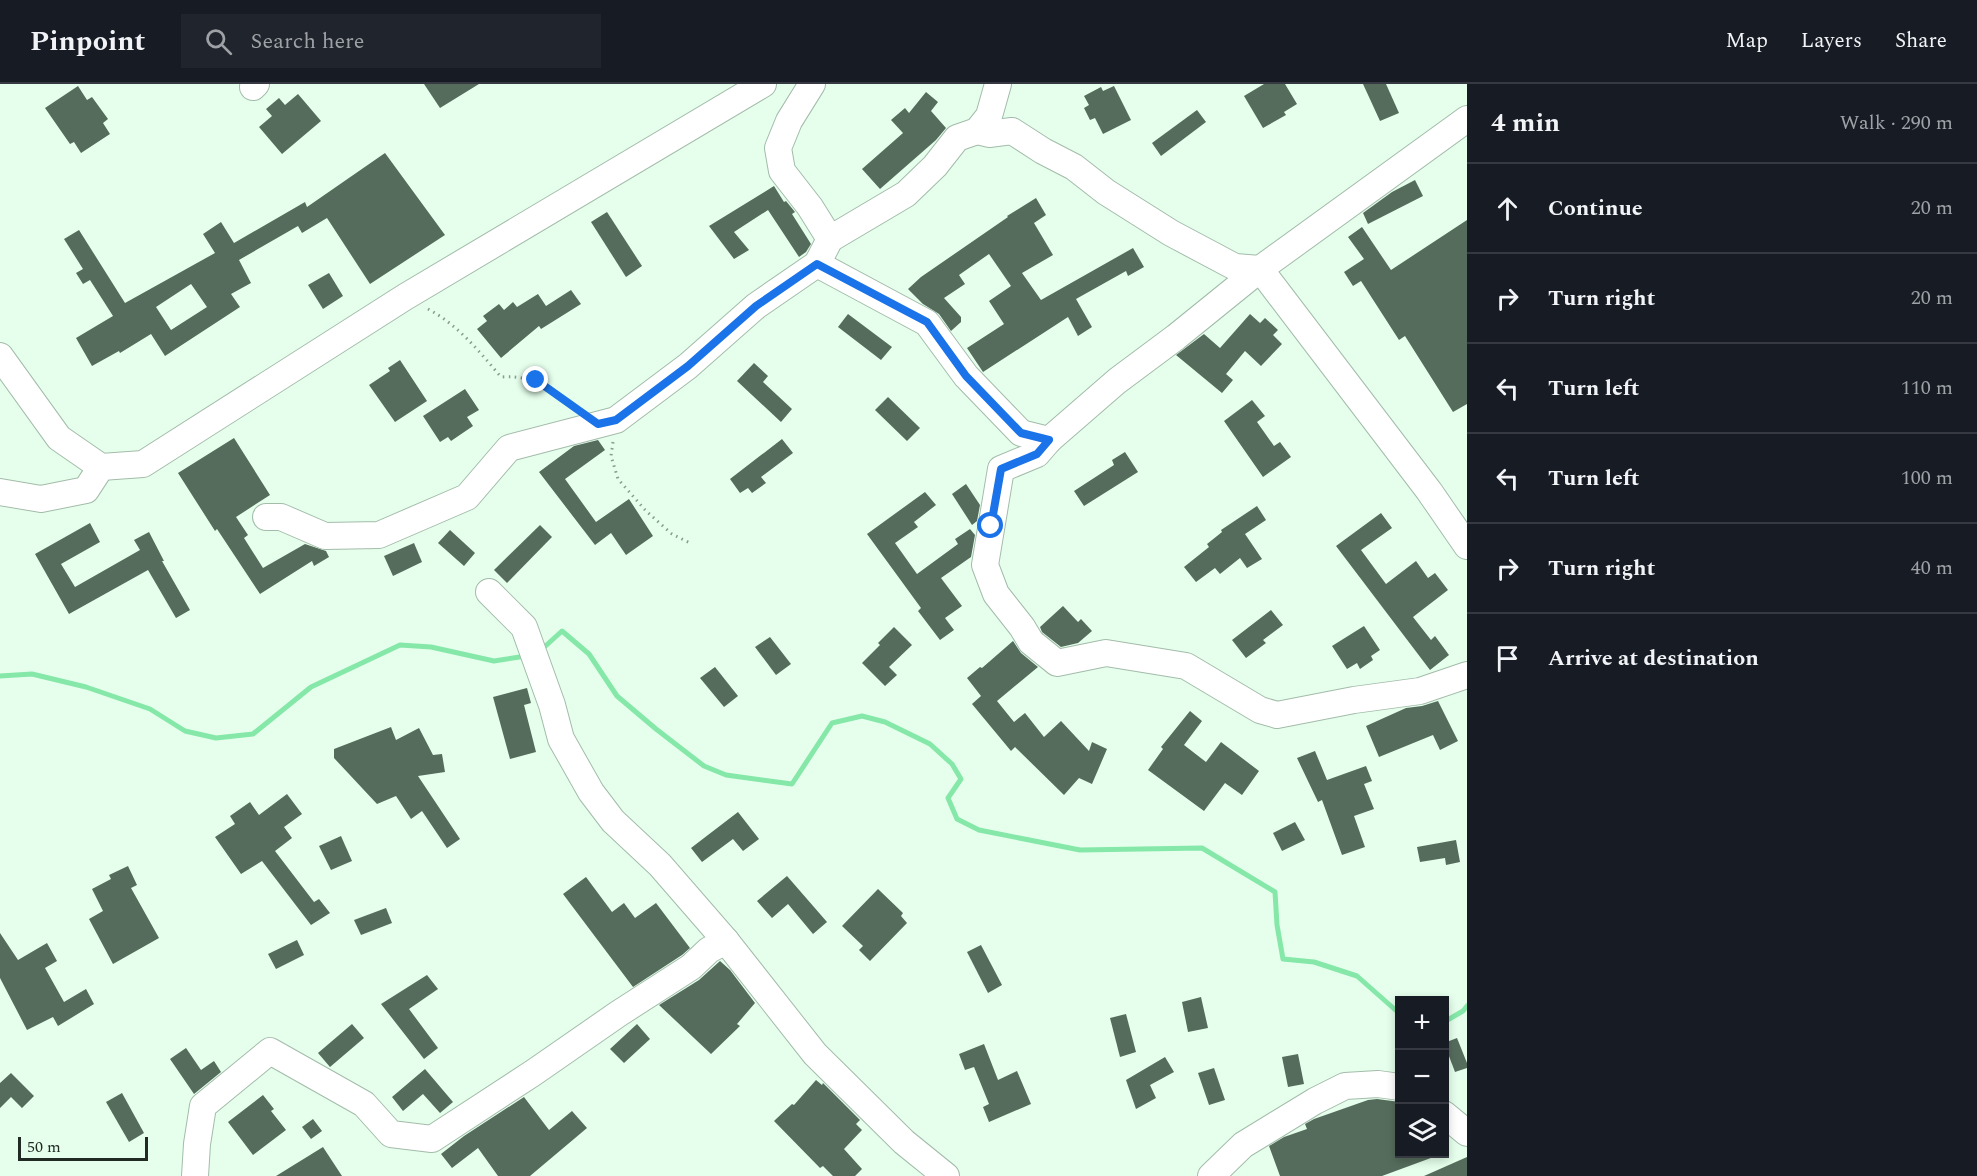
<!DOCTYPE html>
<html lang="en">
<head>
<meta charset="utf-8">
<style>
	:root { --surface:#171b24; --page:#20242c; --text:#f1f3f6; --muted:#9ea1a6; --line:#363941 }
	body { margin:0; font-family:Spectral,serif; background:var(--page); color:var(--text) }
	.controls { position:absolute; right:18px; bottom:18px; display:grid; overflow:hidden; border-radius:0px; box-shadow:0 3px 9px #0003 }
	.controls button { width:54px; height:54px; display:grid; place-items:center; padding:0; border:0; border-bottom:2px solid var(--line); background:var(--surface); color:var(--text); font:30px sans-serif }
	.scale { position:absolute; left:18px; bottom:15px; width:130px; box-sizing:border-box; padding-left:6px; border:3px solid #212b24; border-top:0; font-size:16px; line-height:21px; white-space:nowrap; color:#212b24; -webkit-text-stroke:4px #e5ffec; paint-order:stroke }
	.stop { position:absolute; width:18px; height:18px; margin:-14px; border:4px solid #1a73e8; border-radius:50%; background:#fff }
	.stop.end { background:#1a73e8; border-color:#fff; box-shadow:0 2px 6px #0008 }
	.list { margin:0; padding:0; list-style:none }
	h2 { display:flex; justify-content:space-between; align-items:center; height:78px; margin:0; padding:0 24px; font-size:26px }
	h2 small { font-size:20px; font-weight:400; color:var(--muted) }
	.list li { display:grid; grid-template-columns:39px 1fr auto; gap:18px; align-items:center; box-sizing:border-box; height:90px; padding:0 24px; border-top:2px solid var(--line) }
	.list b { display:block; font-size:22px; white-space:nowrap }
	.list em { font-size:20px; font-style:normal; color:var(--muted) }
	.icon { flex:none; width:33px; height:33px; fill:none; stroke:currentColor; stroke-width:2; stroke-linecap:round; stroke-linejoin:round }
	.map { position:relative; flex:none; width:1467px; height:1092px; overflow:hidden }
	header { display:flex; align-items:center; gap:36px; box-sizing:border-box; height:84px; padding:0 30px; background:var(--surface); border-bottom:2px solid var(--line) }
	header strong { font-size:28px }
	nav { display:flex; gap:33px; margin-inline-start:auto; font-size:21px }
	.search { width:420px; height:54px; background:var(--page); display:flex; align-items:center; gap:15px; box-sizing:border-box; padding:0 21px; border-radius:0px; color:var(--muted); font-size:22px }
	main { display:flex }
	aside { flex:1; background:var(--surface) }
	.map>svg:first-child { display:block }
	.lines { fill:none; stroke-linecap:round; stroke-linejoin:round }
	.stream { stroke:#85e8a9; stroke-width:5 }
	.building { fill:#556c5c; fill-rule:evenodd }
	.minor-casing { stroke:#a3bcaa; stroke-width:28 }
	.path { stroke:#889b8e; stroke-width:3; stroke-dasharray:1.5 4.5; stroke-linecap:butt }
	.minor { stroke:#fff; stroke-width:26 }
	.route { stroke:#1a73e8; stroke-width:8 }
</style>
</head>
<body>
<header>
<strong>Pinpoint</strong>
<div class="search"><svg class="icon" aria-label="search" viewBox="0 0 24 24"><circle cx="10" cy="10" r="6"/><path d="M15 15l6 6"/></svg>Search here</div>
<nav><a>Map</a><a>Layers</a><a>Share</a></nav>
</header>
<main>
<div class="map">
<svg width="1467" height="1092" viewBox="0 0 1467 1092">
	<rect width="100%" height="100%" fill="#e5ffec"/>
	<g class="lines">
		<!-- stream -->
		<g class="stream">
			<path d="M540 567 562 547 589 570 617 612 656 645 704 682 726 691 792 700 832 639 862 632 885 638 930 660 952 680 961 695 948 714 957 735 979 746 1080 766 1202 764 1275 808 1277 841 1283 875 1314 878 1357 892 1400 930"/>
			<path d="M0 592 32 590 86 603 150 625 185 647 216 654 253 650 311 603 400 561 431 563 494 577 526 572"/>
			<path d="M1444 938 1463 927 1467 922"/>
		</g>
	</g>
	<!-- building -->
	<g class="building">
		<path d="M424 0H479L440 24Z"/>
		<path d="M1264 0H1285L1297 20 1284 28 1286 31 1263 44 1244 12Z"/>
		<path d="M1363 0H1386L1399 29 1380 37Z"/>
		<path d="M78 2 87 16 92 13 108 35 103 39 110 50 81 69 74 58 70 60 45 24Z"/>
		<path d="M1114 2 1131 36 1103 50 1095 34 1090 36 1084 24 1089 21 1084 12 1101 3 1103 7Z"/>
		<path d="M926 8 938 18 931 27 946 44 936 56 880 105 862 85 903 49 891 36 905 24 909 29Z"/>
		<path d="M298 10 321 37 282 70 259 43 272 32 266 25 279 14 285 21Z"/>
		<path d="M1197 26 1206 38 1161 72 1152 59Z"/>
		<path d="M385 69 445 151 370 200 327 134 302 149 298 142 239 176 251 199 231 210 240 223 165 272 151 250 120 269 119 267 92 282 76 254 113 232 90 196 83 200 76 189 83 185 64 155 79 146 125 219 215 169 203 150 221 138 234 159 305 118 307 123ZM191 200 207 223 171 246 156 223Z"/>
		<path d="M1415 96 1423 112 1368 140 1363 129 1392 108Z"/>
		<path d="M774 102 784 118 786 117 795 128 792 130 811 160 806 168 799 173 768 126 734 148 749 166 734 175 709 142Z"/>
		<path d="M1036 114 1046 131 1034 139 1053 171 1022 189 1041 216 1133 164 1144 183 1128 192 1126 187 1076 215 1092 243 1078 252 1068 233 983 288 967 264 1004 240 989 217 1011 202 989 170 959 191 965 200 944 214 961 233V238L951 247 939 230 923 220 908 205 921 193 1008 133 1007 132Z"/>
		<path d="M607 128 642 182 626 193 591 138Z"/>
		<path d="M1467 136V320L1453 328 1405 252 1399 256 1361 197 1353 202 1344 188 1364 175 1348 153 1362 143 1391 186Z"/>
		<path d="M329 189 343 212 323 225 308 201Z"/>
		<path d="M571 206 581 220 541 245 539 242 501 274 477 245 487 237 483 232 499 220 504 226 513 218 517 223 538 210 546 222Z"/>
		<path d="M848 230 892 263 881 276 838 243Z"/>
		<path d="M1250 230 1260 239 1265 234 1278 246 1273 251 1282 260 1261 282 1245 267 1226 290 1233 296 1222 309 1176 271 1204 250 1220 264Z"/>
		<path d="M400 276 427 317 395 338 369 301 390 287 388 284Z"/>
		<path d="M754 279 768 292 763 298 792 325 781 338 737 297Z"/>
		<path d="M465 305 479 326 467 333 473 342 451 357 448 353 440 358 423 332Z"/>
		<path d="M888 313 920 344 907 357 875 326Z"/>
		<path d="M1252 316 1265 332 1257 338 1274 362 1280 358 1291 373 1263 393 1224 337Z"/>
		<path d="M234 354 270 411 236 433 248 451 244 454 263 484 305 460 326 467 329 473 314 482 312 477 260 510 217 445 215 447 178 389Z"/>
		<path d="M782 355 793 369 761 393 766 399 752 409 748 404 740 409 730 395Z"/>
		<path d="M598 356 605 366 565 395 596 438 629 415 653 452 626 471 611 449 595 461 539 388 574 362Z"/>
		<path d="M1125 368 1138 388 1084 422 1074 407 1114 381 1112 376Z"/>
		<path d="M966 400 980 421 977 437 972 441 952 410Z"/>
		<path d="M925 408 936 421 914 438 918 443 895 459 917 490 958 460 955 455 970 445 975 451 971 473 941 494 962 522 945 534 954 546 940 556 918 527 921 524 867 450Z"/>
		<path d="M1257 422 1266 436 1245 450 1262 475 1247 484 1240 474 1220 490 1215 484 1196 498 1184 483 1209 463 1207 460 1222 448 1221 446Z"/>
		<path d="M1381 429 1392 444 1361 466 1386 500 1416 477 1428 494 1435 489 1448 506 1413 533 1431 556 1435 552 1449 571 1430 586 1336 462Z"/>
		<path d="M90 439 100 458 61 480 75 503 140 466 134 456 149 448 164 477H162L190 526 176 534 148 486 69 530 35 470Z"/>
		<path d="M540 441 552 453 507 499 494 486Z"/>
		<path d="M450 446 475 469 464 482 438 459Z"/>
		<path d="M414 459 422 478 393 492 384 472Z"/>
		<path d="M1063 522 1078 538 1081 535 1092 547 1078 559 1061 563 1042 548 1040 543Z"/>
		<path d="M1271 526 1283 541 1263 556 1266 559 1246 574 1232 556Z"/>
		<path d="M1364 542 1380 566 1371 572 1373 576 1360 585 1357 579 1347 585 1332 562Z"/>
		<path d="M894 543 912 561 889 583 897 591 885 602 862 579 880 561 878 559Z"/>
		<path d="M770 553 791 580 776 591 755 563Z"/>
		<path d="M1013 557 1021 569 1038 583 997 617 1014 638 1025 629 1044 653 1061 637 1089 667 1092 658 1107 665 1092 700 1079 694 1064 711 1015 663 1011 667 972 620 981 612 967 594 980 583 982 584Z"/>
		<path d="M715 583 738 612 724 623 700 594Z"/>
		<path d="M527 604 531 619 524 621 536 668 510 675 493 613Z"/>
		<path d="M1438 617 1458 657 1440 666 1433 651 1379 673 1366 642 1406 624 1422 622Z"/>
		<path d="M1190 627 1202 637 1184 661 1206 678 1221 658 1259 687 1242 711 1225 699 1204 727 1148 686 1163 665 1161 663Z"/>
		<path d="M391 643 396 656 419 644 433 671 442 670 445 688 418 692 460 755 447 764 422 727 411 735 396 712 377 720 334 674V665Z"/>
		<path d="M1315 667 1327 696 1366 682 1372 697 1364 700 1374 725 1354 732 1365 763 1342 771 1322 716 1318 718 1297 674Z"/>
		<path d="M287 710 302 730 284 743 292 754 275 767 314 818 319 815 330 829 311 841 262 777 241 790 215 753 235 740 230 732 250 718 259 731Z"/>
		<path d="M738 728 759 755 743 767 733 755 702 778 691 764Z"/>
		<path d="M1295 738 1305 756 1282 767 1273 749Z"/>
		<path d="M341 752 352 777 331 786 319 762Z"/>
		<path d="M1456 756 1460 778 1446 781 1445 774 1420 778 1417 763Z"/>
		<path d="M128 782 137 801 131 804 159 854 113 880 89 835 103 827 92 805 111 795 109 791Z"/>
		<path d="M787 792 827 838 813 850 788 820 772 834 757 817Z"/>
		<path d="M586 793 612 828 624 819 635 834 656 819 690 864 682 871 633 903 563 810Z"/>
		<path d="M878 805 903 829 901 832 907 839 870 877 859 866 863 862 842 842Z"/>
		<path d="M386 824 392 839 361 851 354 836Z"/>
		<path d="M0 849 18 876 47 859 57 877 45 884 64 918 86 905 94 920 58 942 53 933 27 946 0 894Z"/>
		<path d="M297 856 304 871 276 885 268 870Z"/>
		<path d="M981 861 1002 901 988 909 967 868Z"/>
		<path d="M720 877 730 886 755 919 737 940 740 942 711 970 659 921 699 896Z"/>
		<path d="M427 891 438 905 409 925 438 964 424 975 381 920Z"/>
		<path d="M1201 913 1208 944 1188 948 1182 918Z"/>
		<path d="M1126 930 1136 968 1120 973 1110 934Z"/>
		<path d="M352 940 364 954 330 983 318 969Z"/>
		<path d="M637 940 650 955 624 979 610 965Z"/>
		<path d="M1457 954 1467 979V984L1455 988 1444 959Z"/>
		<path d="M984 960 998 996 1017 987 1031 1020 989 1038 983 1023 989 1020 974 983 965 986 959 970Z"/>
		<path d="M186 964 201 986 214 977 221 988 194 1010 170 975Z"/>
		<path d="M1298 970 1304 1000 1288 1003 1282 973Z"/>
		<path d="M1165 973 1174 988 1150 1001 1156 1014 1136 1025 1126 996Z"/>
		<path d="M1214 984 1225 1016 1209 1021 1198 989Z"/>
		<path d="M425 985 453 1018 440 1029 423 1010 403 1027 392 1013Z"/>
		<path d="M11 989 34 1012 22 1024 11 1013 0 1024V999Z"/>
		<path d="M816 996 822 1001 823 999 860 1036 856 1040 862 1046 844 1065 862 1085 855 1092H833L823 1082 820 1084 774 1037 792 1020 794 1021Z"/>
		<path d="M122 1009 144 1049 129 1058 106 1018Z"/>
		<path d="M263 1011 274 1025 271 1027 286 1046 253 1071 228 1038Z"/>
		<path d="M524 1013 549 1046 572 1027 587 1044 530 1092H498L478 1064 452 1084 441 1070 464 1052Z"/>
		<path d="M1377 1015 1400 1018V1070H1439V1071L1382 1092H1280L1269 1062 1284 1053 1307 1045 1305 1040 1314 1035 1368 1016Z"/>
		<path d="M313 1035 322 1047 311 1055 302 1043Z"/>
		<path d="M323 1063 342 1092H276Z"/>
		<path d="M1467 1073V1092H1424Z"/>
	</g>
	<g class="lines">
		<!-- minor casing -->
		<g class="minor-casing">
			<g id="minor">
				<path d="M812 0 789 37 778 64 782 87 810 123 830 155"/>
				<path d="M253 3 256 0"/>
				<path d="M1467 35 1260 185 1176 253 1117 297 1049 356 1037 370 1001 385 985 481 996 510 1022 543 1031 558 1057 579 1106 569 1186 582 1260 626 1277 631 1354 616 1420 607 1467 591"/>
				<path d="M977 47 989 50 1012 47 1043 67 1074 83 1106 108 1171 149 1235 183 1260 185 1429 407 1467 462"/>
				<path d="M817 180 927 239 966 292 1021 349 1049 356"/>
				<path d="M0 272 59 354 101 383 143 380 405 213 763 0"/>
				<path d="M0 408 41 415 86 406 101 383"/>
				<path d="M266 433H281L325 452 379 451 467 413 509 364 616 336 688 282 756 222 817 180 830 155 906 110 935 82 957 54 977 47 989 32 998 0"/>
				<path d="M489 508 524 543 552 621 561 655 591 708 613 737 660 781 726 857 815 970 904 1058 946 1092"/>
				<path d="M1444 1030 1467 1049"/>
				<path d="M195 1092 197 1060 203 1022 270 967 364 1020 391 1050 432 1055 533 989 618 930 691 883 709 866 726 857"/>
				<path d="M1211 1092 1243 1061 1315 1017 1345 1002 1378 1000 1400 1003"/>
			</g>
		</g>
		<!-- path -->
		<g class="path">
			<path d="M428 225C458 241 479 267 501 293 537 291 548 305 576 325"/>
			<path d="M613 358 611 372 618 395 646 427 672 450 690 459"/>
		</g>
		<!-- minor -->
		<use href="#minor" class="minor"/>
	</g>
	<g class="lines">
		<!-- route -->
		<path class="route" d="M536 296 598 340 616 336 688 282 756 222 817 180 927 238 966 292 1021 349 1049 356 1037 370 1001 385 991 442"/>
	</g>
</svg>
<div class="controls">
<button>+</button>
<button>−</button>
<button><svg class="icon" aria-label="layers" viewBox="0 0 24 24"><path d="M12 4l9 5-9 5-9-5zM3 14l9 5 9-5"/></svg></button>
</div>
<div class="scale">50 m</div>
<div class="stop" style="left:991px;top:442px"></div>
<div class="stop end" style="left:536px;top:296px"></div>
</div>
<aside>
<h2>4 min<small>Walk · 290 m</small></h2>
<ul class="list">
<li><svg class="icon" aria-label="ahead" viewBox="0 0 24 24"><path d="M12 20V5M6 11l6-6 6 6"/></svg><div><b>Continue</b></div><em>20 m</em></li>
<li><svg class="icon" aria-label="right" viewBox="0 0 24 24"><path d="M7 20v-9h11M14 6l5 5-5 5"/></svg><div><b>Turn right</b></div><em>20 m</em></li>
<li><svg class="icon" aria-label="left" viewBox="0 0 24 24"><path d="M17 20v-9H6M10 6l-5 5 5 5"/></svg><div><b>Turn left</b></div><em>110 m</em></li>
<li><svg class="icon" aria-label="left" viewBox="0 0 24 24"><path d="M17 20v-9H6M10 6l-5 5 5 5"/></svg><div><b>Turn left</b></div><em>100 m</em></li>
<li><svg class="icon" aria-label="right" viewBox="0 0 24 24"><path d="M7 20v-9h11M14 6l5 5-5 5"/></svg><div><b>Turn right</b></div><em>40 m</em></li>
<li><svg class="icon" aria-label="arrive" viewBox="0 0 24 24"><path d="M6 21V4h12l-3 4 3 4H6"/></svg><div><b>Arrive at destination</b></div></li>
</ul>
</aside>
</main>
</body>
</html>
